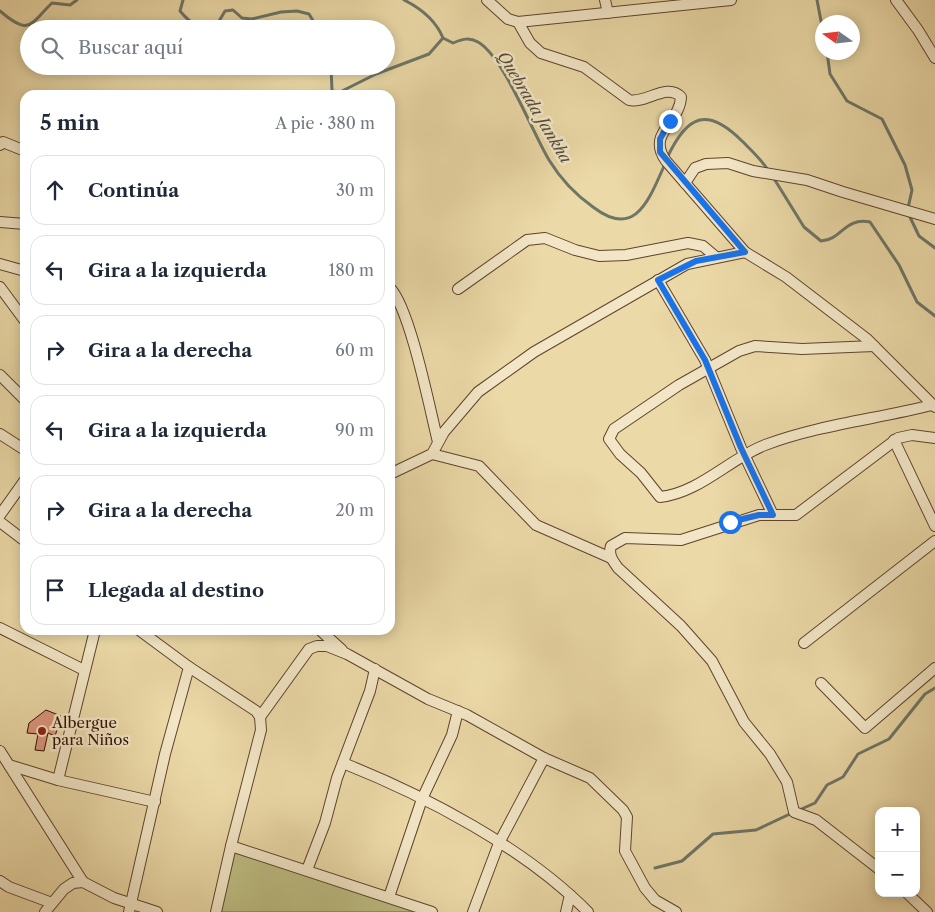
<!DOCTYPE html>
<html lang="es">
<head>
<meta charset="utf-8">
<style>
	:root { --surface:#fff; --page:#f2f2f3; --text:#1f2937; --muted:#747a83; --line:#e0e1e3 }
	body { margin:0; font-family:"Libre Caslon Text",serif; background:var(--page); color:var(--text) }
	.controls { position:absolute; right:15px; bottom:15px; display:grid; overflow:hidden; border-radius:10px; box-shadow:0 2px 12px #0003 }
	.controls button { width:45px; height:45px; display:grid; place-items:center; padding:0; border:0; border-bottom:1px solid var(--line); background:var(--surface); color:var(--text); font:25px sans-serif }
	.compass { position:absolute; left:815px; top:15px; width:45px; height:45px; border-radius:50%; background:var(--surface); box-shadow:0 2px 12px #0003; rotate:284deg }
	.stop { position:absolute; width:15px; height:15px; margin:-11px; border:4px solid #1a73e8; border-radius:50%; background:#fff }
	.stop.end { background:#1a73e8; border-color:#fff; box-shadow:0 1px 5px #0008 }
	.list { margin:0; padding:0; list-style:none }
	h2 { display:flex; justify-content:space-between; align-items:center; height:65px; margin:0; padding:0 20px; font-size:21px }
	h2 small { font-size:16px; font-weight:400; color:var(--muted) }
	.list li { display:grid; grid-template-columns:32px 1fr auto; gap:15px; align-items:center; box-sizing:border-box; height:70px; margin:0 10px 10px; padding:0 10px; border:1px solid var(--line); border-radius:15px }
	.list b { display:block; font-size:19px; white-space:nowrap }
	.list em { font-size:16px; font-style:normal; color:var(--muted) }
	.icon { flex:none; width:28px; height:28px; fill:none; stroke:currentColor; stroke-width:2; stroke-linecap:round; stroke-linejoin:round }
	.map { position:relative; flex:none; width:935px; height:912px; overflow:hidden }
	.search { position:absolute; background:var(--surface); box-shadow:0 2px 12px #0003; left:20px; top:20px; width:375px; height:55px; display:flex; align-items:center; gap:12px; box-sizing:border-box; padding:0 18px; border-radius:28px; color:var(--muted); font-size:19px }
	.panel { position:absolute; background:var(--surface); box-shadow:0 2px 12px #0003; left:20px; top:90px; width:375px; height:545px; border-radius:15px }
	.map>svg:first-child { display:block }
	.green { fill:#bdbe83; stroke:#766844 }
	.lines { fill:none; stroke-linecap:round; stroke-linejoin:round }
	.stream { stroke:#6e7667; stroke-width:3 }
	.building { fill:#dd957d; stroke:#301104 }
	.minor-casing { stroke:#5f432d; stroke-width:12 }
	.minor { stroke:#f2e6c6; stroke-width:10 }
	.route { stroke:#1a73e8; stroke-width:6 }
	.poi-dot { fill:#8f2418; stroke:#f2e6c6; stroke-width:2 }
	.labels { text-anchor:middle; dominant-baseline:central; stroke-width:5; stroke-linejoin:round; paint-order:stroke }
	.poi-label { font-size:15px; fill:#301104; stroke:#f2e6c6; text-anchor:start }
	.water-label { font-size:16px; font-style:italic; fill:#544c3e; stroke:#f2e6c6 }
</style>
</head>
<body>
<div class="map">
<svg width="935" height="912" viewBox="0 0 935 912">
	<rect width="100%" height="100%" fill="#ebd9a7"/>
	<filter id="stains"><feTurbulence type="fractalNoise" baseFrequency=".004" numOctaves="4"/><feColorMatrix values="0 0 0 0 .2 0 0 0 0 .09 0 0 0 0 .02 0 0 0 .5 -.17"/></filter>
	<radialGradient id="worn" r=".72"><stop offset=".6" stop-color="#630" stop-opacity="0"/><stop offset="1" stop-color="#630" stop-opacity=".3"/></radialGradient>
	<!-- green -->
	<path class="green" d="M235 851 420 912H220L232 855Z"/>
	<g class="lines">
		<!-- stream -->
		<g class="stream">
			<path d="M183 0 180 11C190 23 198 29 215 28L225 11 233 10 242 18 252 19 281 12 297 11 309 14 318 29"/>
			<path d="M404 0C420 8 436 21 443 38L453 43C462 39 469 37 478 42 504 57 532 132 549 160 560 178 576 195 593 207 636 240 649 199 665 164"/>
			<path d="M817 0 822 26"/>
			<path d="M0 11C30 37 30 24 52 3L70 5 77 0"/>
			<path d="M827 52 830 74 847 101 882 119 905 165 912 190 908 208"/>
			<path d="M331 66 332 91 340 92 376 74 429 54 443 38"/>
			<path d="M310 95 335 93"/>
			<path d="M667 158C687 115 707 106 742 141 751 150 761 159 768 170"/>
			<path d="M773 177 804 227 821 241C842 240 844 217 870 222L899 265 917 302 935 316"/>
			<path d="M909 215 919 236 935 248"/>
			<path d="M797 811 815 803 827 785 843 777 858 754 889 739 925 694 935 688"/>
			<path d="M655 868 682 861 713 834 756 830 792 813"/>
		</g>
	</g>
	<!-- building -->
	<path class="building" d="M46 710 66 718 63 729 58 727 55 736 48 733 44 751 35 750 38 734 27 733 29 723Z"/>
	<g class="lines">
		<!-- minor casing -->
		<g class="minor-casing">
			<g id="minor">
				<path d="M487 0 508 19 518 22 530 43 541 53 584 67 629 100C646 104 667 82 681 97 680 123 646 133 666 161L745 252 786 277 867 339 935 407"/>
				<path d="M605 0 608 13"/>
				<path d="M896 0 918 30 935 58"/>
				<path d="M518 22 731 0"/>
				<path d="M0 145 3 142 25 151"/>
				<path d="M685 183 695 168 706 164 728 163 753 171 807 180 843 192 935 219"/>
				<path d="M0 222 25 224"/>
				<path d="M0 264 25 271"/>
				<path d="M658 280 705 360 741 448 773 515"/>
				<path d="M0 287 25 321"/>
				<path d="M390 288C410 308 430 410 438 442"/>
				<path d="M458 289 527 240 545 238 575 250 599 256 626 255 688 243 703 246 716 257"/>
				<path d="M874 346 802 349 755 346 739 351 679 385 614 429 609 439 620 454 641 473 660 497C699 493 729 459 765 445 818 425 877 419 932 405"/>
				<path d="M0 375 25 400"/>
				<path d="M0 434 25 450"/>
				<path d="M894 440 935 526"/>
				<path d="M432 454 479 466 536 525 611 558"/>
				<path d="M390 474 432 454 444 432 478 392 534 352 687 264 745 252"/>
				<path d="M0 515 25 480"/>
				<path d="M0 522 25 541"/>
				<path d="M0 628 84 670"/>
				<path d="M139 630 189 667 256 711 260 717 261 730 231 846 216 912"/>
				<path d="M320 630 342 650"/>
				<path d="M804 643 935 541"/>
				<path d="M821 683 865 728 935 668"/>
				<path d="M260 717 309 649 317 646H327L347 654 428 699 467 715 544 758 590 778 623 810 627 817 625 851 645 888 655 900 676 912"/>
				<path d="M0 751 83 882"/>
				<path d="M343 763C426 796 525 848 588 912"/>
				<path d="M9 765 58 780 155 802"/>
				<path d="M58 780 95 630"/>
				<path d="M231 846 432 912"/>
				<path d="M879 869 816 820 794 812 787 782 770 754 744 722 712 661 681 626 618 568C613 561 608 555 611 546L625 538 681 540 759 515H796L898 438 912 435 935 438"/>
				<path d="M307 870 325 823 337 778 370 691 375 669"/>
				<path d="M0 881 9 887 52 903"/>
				<path d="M907 893 927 912"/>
				<path d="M389 897 422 799 452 735 458 711"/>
				<path d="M45 912 64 889 73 883 83 882 114 898 157 912"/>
				<path d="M129 912 165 754 189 667"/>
				<path d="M473 912 499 843 544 758"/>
				<path d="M566 912 570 895"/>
			</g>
		</g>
		<!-- minor -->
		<use href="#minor" class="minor"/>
	</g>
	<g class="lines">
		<!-- route -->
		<path class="route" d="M670 121 660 139V152L745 252 696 261 658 280 705 360 741 448 773 515H759L730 522"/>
	</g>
	<!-- markers -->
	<circle class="poi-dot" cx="42" cy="731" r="5"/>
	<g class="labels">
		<!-- poi labels -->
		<g class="poi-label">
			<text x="52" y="722">Albergue<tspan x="52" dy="17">para Niños</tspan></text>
		</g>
		<!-- water labels -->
		<g class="water-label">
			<text transform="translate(535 107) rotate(59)">Quebrada Jankha</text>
		</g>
	</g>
	<rect width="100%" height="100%" filter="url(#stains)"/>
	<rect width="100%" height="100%" fill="url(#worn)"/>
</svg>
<div class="controls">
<button>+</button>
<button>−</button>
</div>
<svg class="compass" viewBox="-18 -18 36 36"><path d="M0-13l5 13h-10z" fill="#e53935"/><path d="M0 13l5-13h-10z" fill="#747a83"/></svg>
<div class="stop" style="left:730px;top:522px"></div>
<div class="stop end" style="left:670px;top:121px"></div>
<div class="search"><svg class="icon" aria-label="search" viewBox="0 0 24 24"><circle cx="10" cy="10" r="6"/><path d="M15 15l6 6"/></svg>Buscar aquí</div>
<section class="panel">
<h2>5 min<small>A pie · 380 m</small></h2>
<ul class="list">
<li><svg class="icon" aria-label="ahead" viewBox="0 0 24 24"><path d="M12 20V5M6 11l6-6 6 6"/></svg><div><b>Continúa</b></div><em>30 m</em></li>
<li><svg class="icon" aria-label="left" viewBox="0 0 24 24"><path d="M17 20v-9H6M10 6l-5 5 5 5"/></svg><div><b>Gira a la izquierda</b></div><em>180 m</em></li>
<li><svg class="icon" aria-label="right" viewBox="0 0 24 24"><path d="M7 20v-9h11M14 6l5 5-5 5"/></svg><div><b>Gira a la derecha</b></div><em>60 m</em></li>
<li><svg class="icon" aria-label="left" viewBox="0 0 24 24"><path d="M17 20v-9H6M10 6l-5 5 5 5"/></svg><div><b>Gira a la izquierda</b></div><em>90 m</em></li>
<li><svg class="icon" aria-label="right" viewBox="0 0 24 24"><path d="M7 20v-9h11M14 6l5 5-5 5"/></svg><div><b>Gira a la derecha</b></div><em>20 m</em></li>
<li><svg class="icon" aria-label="arrive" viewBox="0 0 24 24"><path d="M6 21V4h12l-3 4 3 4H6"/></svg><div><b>Llegada al destino</b></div></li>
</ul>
</section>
</div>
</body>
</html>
